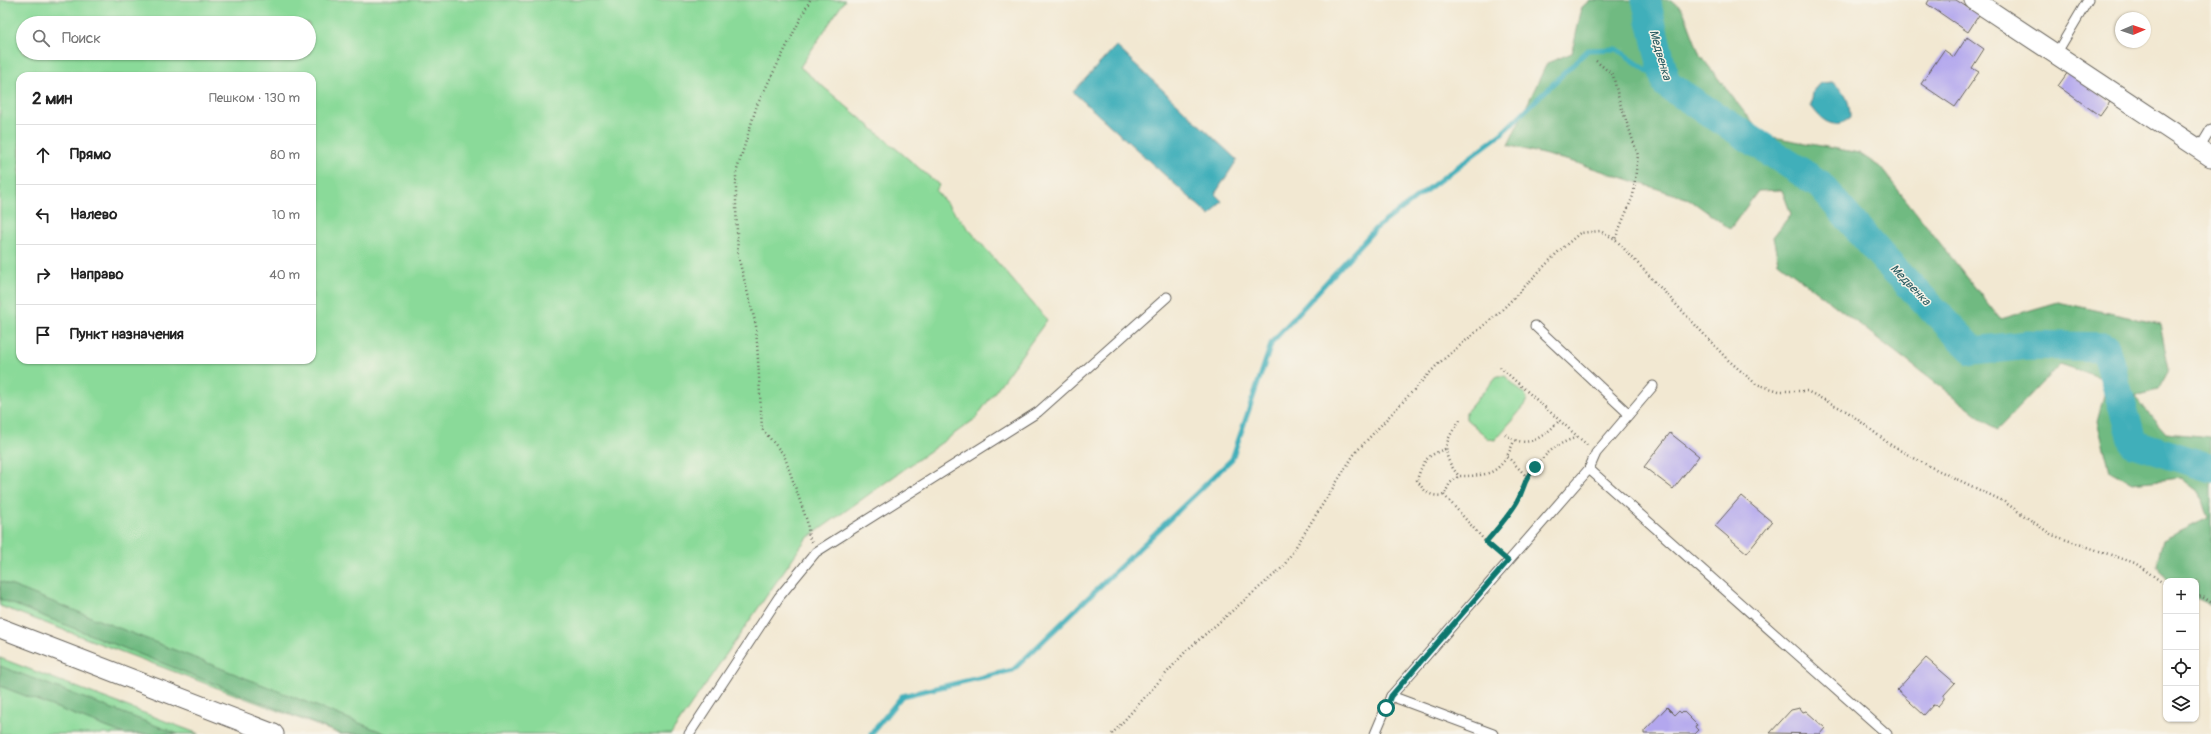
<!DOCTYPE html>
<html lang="ru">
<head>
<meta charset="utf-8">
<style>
	:root { --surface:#fff; --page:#f2f2f2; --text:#222; --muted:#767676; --line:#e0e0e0 }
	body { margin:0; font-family:Pangolin,sans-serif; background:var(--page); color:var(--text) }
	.controls { position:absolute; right:12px; bottom:12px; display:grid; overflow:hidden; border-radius:8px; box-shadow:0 1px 3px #0004 }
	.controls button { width:36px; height:36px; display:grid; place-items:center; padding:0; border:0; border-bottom:1px solid var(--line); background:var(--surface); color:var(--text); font:20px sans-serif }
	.compass { position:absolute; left:2115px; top:12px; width:36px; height:36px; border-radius:50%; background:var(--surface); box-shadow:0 1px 3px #0004; rotate:88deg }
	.stop { position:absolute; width:12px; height:12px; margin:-9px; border:3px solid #0f766e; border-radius:50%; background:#fff }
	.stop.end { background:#0f766e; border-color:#fff; box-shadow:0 1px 4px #0008 }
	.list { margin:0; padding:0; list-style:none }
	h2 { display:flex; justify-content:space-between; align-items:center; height:52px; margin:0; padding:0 16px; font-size:17px }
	h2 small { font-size:13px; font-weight:400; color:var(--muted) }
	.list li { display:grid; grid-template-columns:26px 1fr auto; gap:12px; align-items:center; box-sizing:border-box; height:60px; padding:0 16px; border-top:1px solid var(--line) }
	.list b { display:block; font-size:15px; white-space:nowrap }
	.list em { font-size:13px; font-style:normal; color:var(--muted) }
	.icon { flex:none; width:22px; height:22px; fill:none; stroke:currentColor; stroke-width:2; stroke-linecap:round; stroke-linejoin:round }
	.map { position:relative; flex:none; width:2211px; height:734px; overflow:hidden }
	.search { position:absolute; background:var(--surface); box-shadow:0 1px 3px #0004; left:16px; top:16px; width:300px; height:44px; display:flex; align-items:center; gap:10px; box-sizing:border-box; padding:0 14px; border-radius:22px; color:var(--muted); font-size:15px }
	.panel { position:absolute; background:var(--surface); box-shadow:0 1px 3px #0004; left:16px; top:72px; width:300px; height:292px; border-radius:12px }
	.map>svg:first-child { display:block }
	.green { fill:#8ada99; stroke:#537b5a; fill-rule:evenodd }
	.forest { fill:#6fba81; stroke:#466b4e }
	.water { fill:#3fafba; stroke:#2e666b }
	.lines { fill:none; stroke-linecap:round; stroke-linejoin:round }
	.stream { stroke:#3fafba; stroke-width:5 }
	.river { stroke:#3fafba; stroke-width:29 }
	.building { fill:#b3a7ee }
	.lane-casing { stroke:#67635c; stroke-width:11 }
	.street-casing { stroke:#67635c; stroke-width:21 }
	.path { stroke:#67635c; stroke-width:2.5; stroke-dasharray:1 3; stroke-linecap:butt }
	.lane { stroke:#fff; stroke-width:9 }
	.street { stroke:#fff; stroke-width:19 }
	.route { stroke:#0f766e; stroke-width:5 }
	.labels { text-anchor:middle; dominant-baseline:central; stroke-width:3; stroke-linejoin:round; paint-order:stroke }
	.water-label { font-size:12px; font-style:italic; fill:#2c5e63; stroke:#f7f3e8 }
</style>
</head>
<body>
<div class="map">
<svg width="2211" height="734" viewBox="0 0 2211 734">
	<rect width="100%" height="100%" fill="#f7f3e8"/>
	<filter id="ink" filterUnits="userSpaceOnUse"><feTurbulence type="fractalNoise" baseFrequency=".025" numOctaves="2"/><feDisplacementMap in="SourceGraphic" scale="8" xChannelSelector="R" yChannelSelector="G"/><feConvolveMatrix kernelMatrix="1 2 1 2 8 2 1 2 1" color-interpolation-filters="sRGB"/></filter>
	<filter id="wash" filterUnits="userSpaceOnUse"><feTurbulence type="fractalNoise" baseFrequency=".012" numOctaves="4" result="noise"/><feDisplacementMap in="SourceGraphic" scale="16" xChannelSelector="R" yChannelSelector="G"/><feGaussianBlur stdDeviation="0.9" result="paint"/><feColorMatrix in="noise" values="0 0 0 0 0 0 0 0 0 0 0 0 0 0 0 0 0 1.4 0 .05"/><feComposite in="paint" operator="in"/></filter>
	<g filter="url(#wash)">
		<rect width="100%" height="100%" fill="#f2e8d2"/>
		<!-- green -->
		<g class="green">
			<path d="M0 0H845L800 67 939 185 936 191 1047 320 975 419 806 539 671 734H340L0 606ZM23 23H309V53H23ZM20 76H312V360H20Z"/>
			<path d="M1497 376H1505L1527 397 1526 404 1495 440 1489 439 1466 419V412Z"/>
			<path d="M0 658 199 734H0Z"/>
		</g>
		<!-- forest -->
		<g class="forest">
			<path d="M1590 0H1672L1683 10 1700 55 1762 135 1859 153 1880 167 2000 319 2058 302 2160 324 2169 370 2158 390 2134 396 2166 433 2211 437V605L2196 598V581H2167L2156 565 2163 540 2208 518 2200 493 2181 478 2132 483 2110 471 2097 421 2108 380 2060 364 1997 430 1778 262 1773 237 1791 214 1782 190 1758 191 1730 229 1689 199 1577 163 1508 145 1547 63 1572 53 1582 7Z"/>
			<path d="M0 581 387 734H341L0 599Z"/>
			<path d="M0 666 178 734H124L0 686Z"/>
		</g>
		<!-- water -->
		<g class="water">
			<path d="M1116 46 1237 160 1215 194 1222 201 1210 216 1073 92Z"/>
			<path d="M1832 82C1846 92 1850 101 1850 118 1833 131 1822 121 1811 106L1813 92 1821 83Z"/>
		</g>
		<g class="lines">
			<!-- stream -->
			<path class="stream" d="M871 734 902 696 1013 670 1232 459 1272 342 1375 229 1501 134 1588 50 1617 49 1666 84"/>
			<!-- river -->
			<path class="river" d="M1646 0 1666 84 1818 183 1885 260 1974 351 2028 345 2105 347 2133 443 2211 468"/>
		</g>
		<g id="blocks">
			<!-- building -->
			<g class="building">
				<path d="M1929 0H1956L1979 15 1968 32 1927 4Z"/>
				<path d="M1967 37 1984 49 1972 68 1979 72 1955 107 1921 84 1944 50 1954 57Z"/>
				<path d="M2068 72 2110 102 2100 116 2058 86Z"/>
				<path d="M1670 433 1699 456 1673 489 1644 467Z"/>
				<path d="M1741 496 1772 522 1747 553 1715 526Z"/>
				<path d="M1926 658 1955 683 1944 695V699L1938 706 1933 705 1924 715 1897 690Z"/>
				<path d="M1667 707 1675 715 1679 711 1681 713 1683 711 1697 725 1696 727 1699 730 1695 734H1644V731Z"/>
				<path d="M1800 708 1803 712 1806 711 1825 728 1820 734 1770 733 1791 710Z"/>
			</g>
		</g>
	</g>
	<g filter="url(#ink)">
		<use href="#blocks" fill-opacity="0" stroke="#67635c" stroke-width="1"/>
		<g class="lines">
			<!-- lane casing -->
			<g class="lane-casing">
				<g id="lane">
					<path d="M2056 54 2088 0"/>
					<path d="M2199 149 2211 129"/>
					<path d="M1535 326 1629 414"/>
					<path d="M1589 469 1596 453 1653 386"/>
					<path d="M1391 696 1493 734"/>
					<path d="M689 734 779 597 816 552 1038 412 1167 297"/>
					<path d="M1375 734 1391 696 1589 469 1887 734"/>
				</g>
			</g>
			<!-- street casing -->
			<g class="street-casing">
				<g id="street">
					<path d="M1974 0 2211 157"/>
					<path d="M0 628 274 734"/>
				</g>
			</g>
			<!-- path -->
			<g class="path">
				<path d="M810 0 757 105 736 173V206L738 256 756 325 762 429 784 455 807 521 809 537 812 542"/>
				<path d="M1596 61 1613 75 1619 100 1638 155 1633 196 1615 239"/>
				<path d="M1500 367 1587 445"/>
				<path d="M1460 420C1444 442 1440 454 1459 476 1492 476 1501 473 1514 441"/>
				<path d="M1505 434C1526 451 1544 437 1560 420"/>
				<path d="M1445 449C1426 456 1423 461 1417 480 1423 490 1430 498 1444 495L1450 483 1459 476"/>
				<path d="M1526 476C1544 457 1552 444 1579 437"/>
				<path d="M1444 495 1486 542 1500 554"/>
				<path d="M1486 542C1503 521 1520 504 1526 476L1507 456"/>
				<path d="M2196 598 2201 596 2211 602"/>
				<path d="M1112 734 1187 650 1283 567 1355 453 1438 364 1501 311 1559 251 1580 233 1600 231 1615 239 1727 359 1756 384 1779 391H1807L1848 412 1892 446 1927 465 2003 501 2052 535 2135 563 2166 585"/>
			</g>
			<!-- lane -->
			<use href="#lane" class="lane"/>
			<!-- street -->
			<use href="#street" class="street"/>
		</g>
	</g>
	<g class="lines" filter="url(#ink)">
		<!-- route -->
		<path class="route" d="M1386 708 1391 696 1508 561 1486 542C1497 529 1508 517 1517 502 1525 488 1523 480 1535 467"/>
	</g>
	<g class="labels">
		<!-- water labels -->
		<g class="water-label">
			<text transform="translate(1660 55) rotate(74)">Медвенка</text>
			<text transform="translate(1910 285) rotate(46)">Медвенка</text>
		</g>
	</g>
</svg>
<div class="controls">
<button>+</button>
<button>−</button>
<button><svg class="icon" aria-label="locate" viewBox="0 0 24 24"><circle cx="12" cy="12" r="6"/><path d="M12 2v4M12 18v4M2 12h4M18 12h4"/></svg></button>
<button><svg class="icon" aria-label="layers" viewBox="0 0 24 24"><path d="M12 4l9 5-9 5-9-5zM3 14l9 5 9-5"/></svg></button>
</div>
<svg class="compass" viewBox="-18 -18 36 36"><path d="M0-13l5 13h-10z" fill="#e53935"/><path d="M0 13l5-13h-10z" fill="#767676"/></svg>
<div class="stop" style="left:1386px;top:708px"></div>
<div class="stop end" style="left:1535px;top:467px"></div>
<div class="search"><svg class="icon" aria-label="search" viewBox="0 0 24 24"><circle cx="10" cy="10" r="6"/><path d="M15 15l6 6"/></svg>Поиск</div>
<section class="panel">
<h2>2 мин<small>Пешком · 130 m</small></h2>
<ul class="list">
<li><svg class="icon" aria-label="ahead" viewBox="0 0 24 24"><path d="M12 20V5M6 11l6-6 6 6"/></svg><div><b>Прямо</b></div><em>80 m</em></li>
<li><svg class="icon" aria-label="left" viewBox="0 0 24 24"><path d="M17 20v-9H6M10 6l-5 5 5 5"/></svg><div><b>Налево</b></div><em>10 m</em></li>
<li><svg class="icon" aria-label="right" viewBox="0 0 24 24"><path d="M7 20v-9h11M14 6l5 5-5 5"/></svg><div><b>Направо</b></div><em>40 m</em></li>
<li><svg class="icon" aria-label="arrive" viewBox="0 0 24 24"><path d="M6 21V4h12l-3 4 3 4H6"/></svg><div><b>Пункт назначения</b></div></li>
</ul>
</section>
</div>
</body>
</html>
